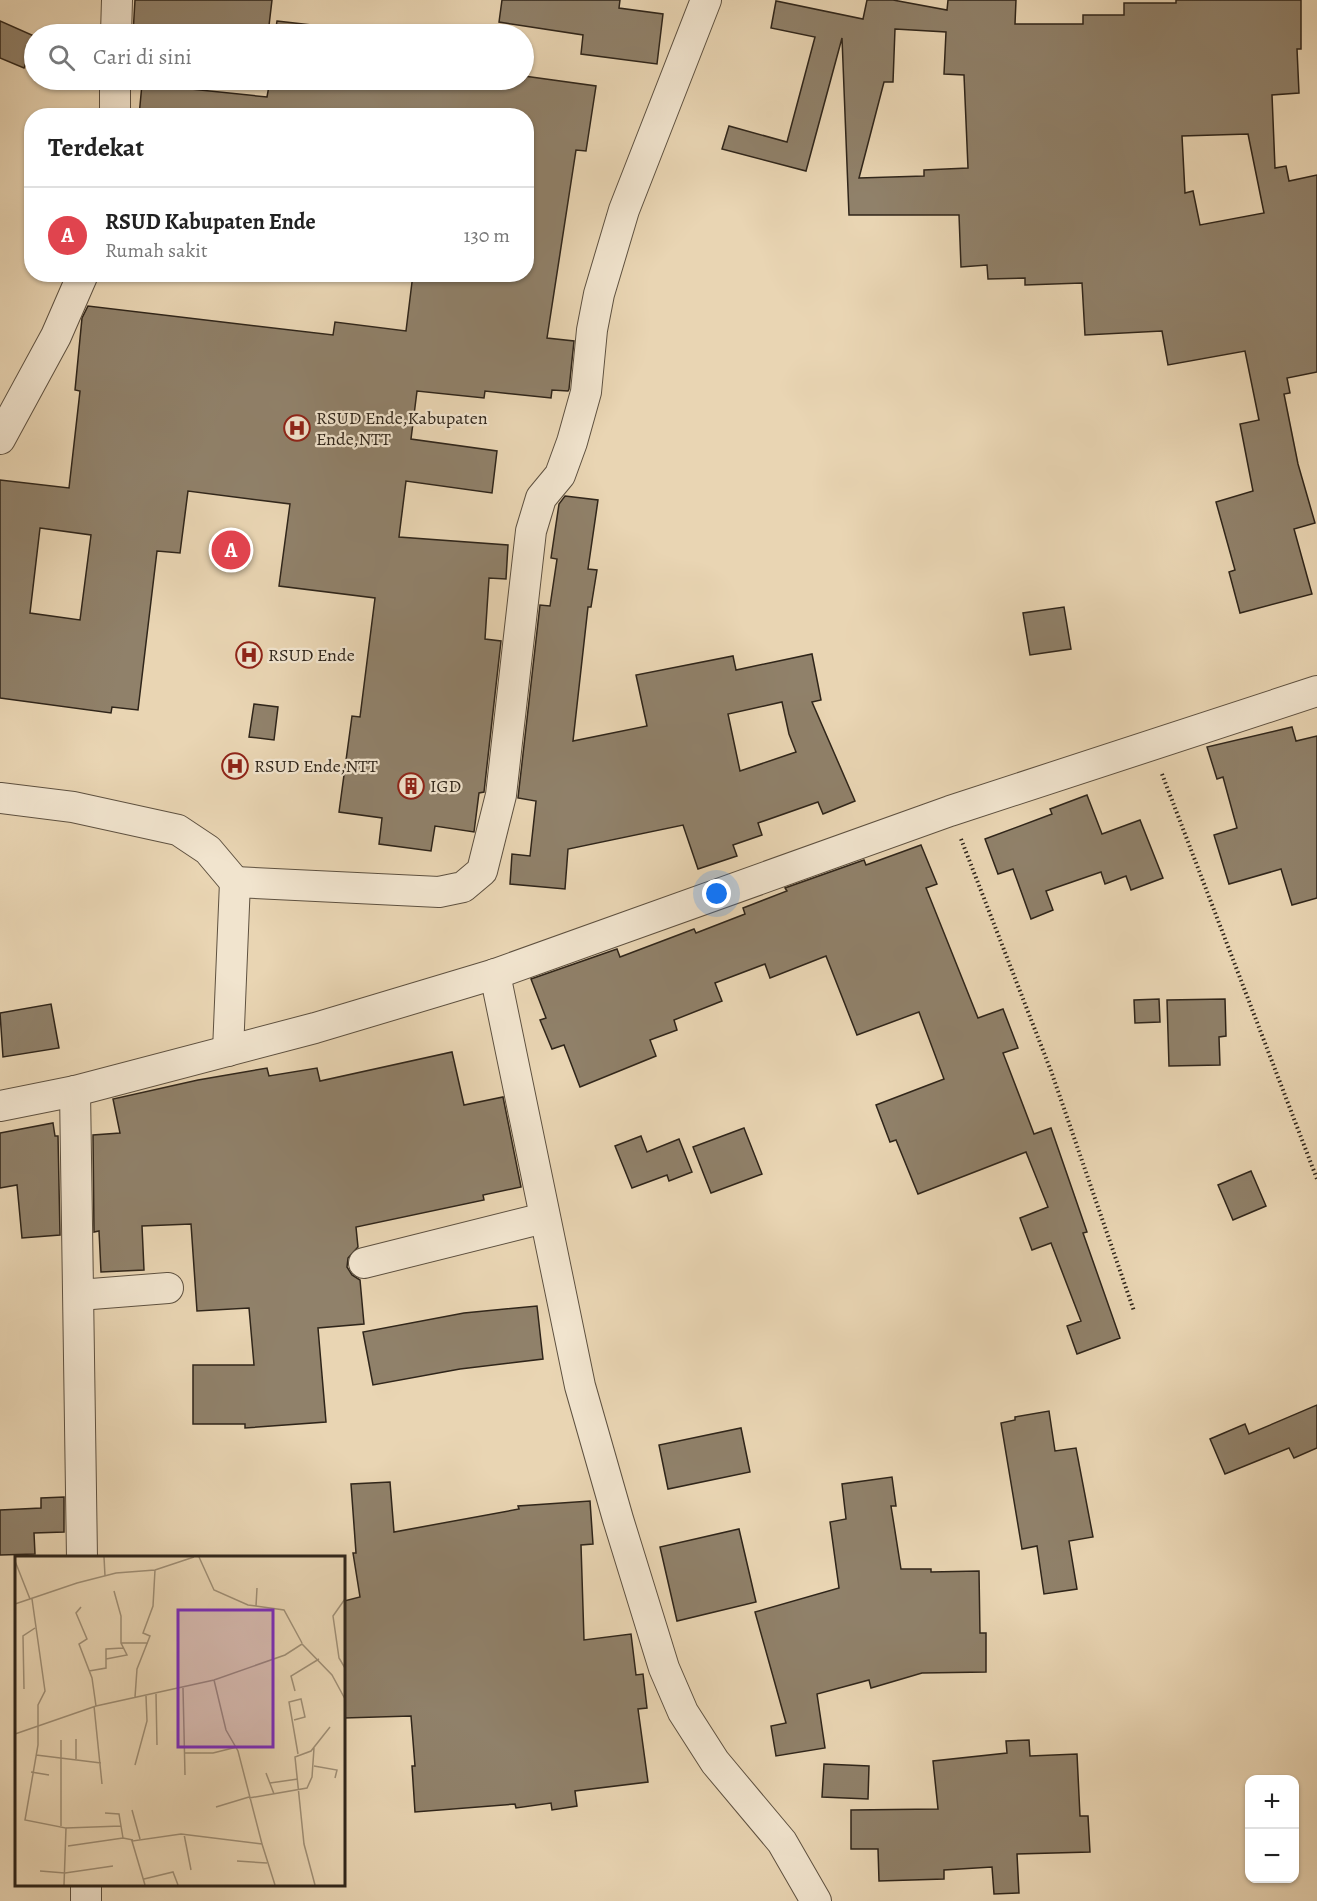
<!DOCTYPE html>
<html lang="id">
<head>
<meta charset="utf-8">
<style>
	:root { --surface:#fff; --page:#f6f6f6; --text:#222; --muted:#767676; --line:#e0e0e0; --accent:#8f2418 }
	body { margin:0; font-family:Alegreya,serif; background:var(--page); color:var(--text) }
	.controls { position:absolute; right:18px; bottom:18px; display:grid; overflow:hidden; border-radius:12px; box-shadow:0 2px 4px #0004 }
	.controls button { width:54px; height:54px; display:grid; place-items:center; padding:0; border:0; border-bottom:2px solid var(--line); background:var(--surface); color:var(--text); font:30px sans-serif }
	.you { position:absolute; left:717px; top:894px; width:21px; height:21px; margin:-15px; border:4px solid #fff; border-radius:50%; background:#1a73e8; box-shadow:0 0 0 9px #1a73e833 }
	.badge { display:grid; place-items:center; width:39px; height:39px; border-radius:50%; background:var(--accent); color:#fff; font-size:20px; font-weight:700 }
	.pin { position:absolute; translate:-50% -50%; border:3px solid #fff; box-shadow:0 2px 6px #0006 }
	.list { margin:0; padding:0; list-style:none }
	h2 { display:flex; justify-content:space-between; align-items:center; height:78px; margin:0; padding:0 24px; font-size:26px }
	h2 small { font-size:20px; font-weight:400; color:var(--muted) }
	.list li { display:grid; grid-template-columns:39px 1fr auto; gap:18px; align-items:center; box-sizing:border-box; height:96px; padding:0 24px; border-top:2px solid var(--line) }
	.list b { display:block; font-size:22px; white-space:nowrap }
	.list p { margin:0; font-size:20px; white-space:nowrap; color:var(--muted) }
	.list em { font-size:20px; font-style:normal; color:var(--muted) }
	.icon { flex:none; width:33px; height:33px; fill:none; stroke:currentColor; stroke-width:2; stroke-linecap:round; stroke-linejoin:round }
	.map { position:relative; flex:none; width:1317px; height:1901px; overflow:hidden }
	.search { position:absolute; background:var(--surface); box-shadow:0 2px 4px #0004; left:24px; top:24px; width:510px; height:66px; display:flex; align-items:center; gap:15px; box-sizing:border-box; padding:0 21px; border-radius:33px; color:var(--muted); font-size:22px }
	.panel { position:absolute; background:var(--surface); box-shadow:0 2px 4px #0004; left:24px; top:108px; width:510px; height:174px; border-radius:24px }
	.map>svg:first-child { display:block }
	.building { fill:#90816a; stroke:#2f251a; stroke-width:1.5; fill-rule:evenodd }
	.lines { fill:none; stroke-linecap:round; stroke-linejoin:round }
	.minor-casing { stroke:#5e5140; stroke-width:32 }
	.path { stroke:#2f251a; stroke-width:4; stroke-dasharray:1.5 3; stroke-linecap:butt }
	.minor { stroke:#f1e4ce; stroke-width:30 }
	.labels { text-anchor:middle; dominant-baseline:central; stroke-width:4.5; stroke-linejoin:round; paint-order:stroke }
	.poi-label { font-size:18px; fill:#2f251a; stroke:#f1e4ce; text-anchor:start }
	.inset-road { fill:none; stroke:#9f8f76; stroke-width:1.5 }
	.view { fill:#7b2cbf; fill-opacity:0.15; stroke:#7b2cbf; stroke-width:3 }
	.inset-edge { fill:none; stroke:#2f251a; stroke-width:3 }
</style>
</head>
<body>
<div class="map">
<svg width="1317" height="1901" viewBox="0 0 1317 1901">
	<rect width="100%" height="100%" fill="#e9d5b3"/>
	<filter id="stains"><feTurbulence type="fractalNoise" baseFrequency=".00333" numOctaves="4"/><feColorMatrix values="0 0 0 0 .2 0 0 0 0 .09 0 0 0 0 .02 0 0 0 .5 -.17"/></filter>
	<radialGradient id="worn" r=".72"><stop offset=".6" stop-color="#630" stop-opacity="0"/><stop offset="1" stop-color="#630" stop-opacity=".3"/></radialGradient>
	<!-- building -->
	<g class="building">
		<path d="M135 0H272L268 34H133Z"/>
		<path d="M502 0H620L619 8 663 14 657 64 581 54 583 35 499 22Z"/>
		<path d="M867 0H893L947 10 948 0H1016L1015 24H1083V15H1124V3H1176V0H1301V49H1297L1299 93 1272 95 1275 168 1286 166 1289 181 1317 175V372L1287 378 1290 393 1284 394 1298 464 1315 523 1294 529 1312 594 1240 613 1229 572 1235 570 1216 502 1253 491 1240 424 1259 420 1245 351 1168 365 1162 331 1085 335 1082 283 1025 285V278L988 279 987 265 961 267 959 215H849L842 38 806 171 722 149 729 126 787 142 815 37 771 28 776 1 863 19ZM895 29 946 32 944 74 964 75 968 168 924 170V176L859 178 884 82H893ZM1248 134 1264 213 1200 225 1193 191 1185 193 1182 136Z"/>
		<path d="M0 21 34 36V44L24 68 0 58Z"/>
		<path d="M277 21 346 29 345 34H275Z"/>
		<path d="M524 76 596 86 586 151 576 150 547 338 574 341 569 389 568 391 552 390 551 398 485 391 484 398 417 391 411 439 497 451 492 493 406 481 399 537 508 545 506 579 489 578 485 639 501 641 484 792 479 793 474 832 435 826 431 851 379 844 382 818 339 812 352 716 360 717 375 598 279 586 290 504 188 491 180 553 157 551 138 710 112 707 111 713 0 698V480L69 488 80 391 75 390 82 318 88 306 333 335 335 322 406 331 413 274H526V116H139L142 84 267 97 270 80H524ZM40 528 91 535 80 620 30 613Z"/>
		<path d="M565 496 598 500 588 569 597 570 591 607H588L573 741 647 726 636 675 733 656 736 670 812 654 821 700 812 702 855 801 823 814 818 802 758 823 762 835 733 845 737 856 698 869 683 825 568 849 565 889 510 884 512 854 530 856 536 801 518 798 540 605 550 606 557 559 551 558 559 504ZM782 702 789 734 796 752 740 771 728 714Z"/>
		<path d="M1064 607 1071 649 1030 655 1023 613Z"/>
		<path d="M254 704 278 707 274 740 249 737Z"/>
		<path d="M1292 727 1296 741 1317 736V898L1292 905 1281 869 1229 884 1214 835 1237 828 1223 777 1217 779 1207 747Z"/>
		<path d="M1087 795 1102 834 1140 820 1163 878 1131 890 1126 876 1105 884 1101 872 1046 891 1053 910 1031 919 1013 869 998 874 985 839 1052 814 1050 809Z"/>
		<path d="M921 845 937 884 926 888 978 1018 1003 1009 1018 1048 1003 1053 1034 1134 1051 1128 1087 1232 1083 1233 1120 1338 1077 1354 1067 1326 1081 1321 1051 1243 1032 1250 1020 1218 1048 1207 1026 1152 918 1194 896 1140 890 1142 876 1105 944 1079 919 1012 857 1035 826 956 770 978 765 964 715 983 722 1001 674 1020 677 1030 650 1040 656 1056 580 1087 564 1045 552 1049 540 1020 546 1018 531 979 617 949 620 957 694 929 696 933 745 914 743 908 787 891 785 888 864 860 866 865Z"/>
		<path d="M1159 999 1160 1022 1135 1023 1134 1000Z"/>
		<path d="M1225 999 1226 1036 1219 1037 1220 1065 1169 1066 1167 1000Z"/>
		<path d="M51 1004 59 1048 3 1057 0 1013Z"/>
		<path d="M452 1052 464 1105 503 1097 521 1187 483 1195 484 1200 356 1227 358 1247 348 1258 347 1267 352 1275 360 1280 364 1324 318 1328 326 1422 245 1428V1424H193V1365H254L249 1308 197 1311 191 1224 142 1226 144 1270 101 1272 99 1231 94 1232 93 1135 120 1133 113 1099 198 1080 267 1068 269 1076 317 1068 320 1081Z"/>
		<path d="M53 1123 55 1136H58L60 1235 22 1238 17 1185 0 1188V1133Z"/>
		<path d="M744 1128 762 1174 711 1193 693 1147Z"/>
		<path d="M641 1136 647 1152 679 1139 692 1172 669 1181 667 1175 632 1188 615 1146Z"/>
		<path d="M1251 1171 1266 1206 1233 1220 1218 1185Z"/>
		<path d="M537 1306 543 1359 460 1369 373 1385 363 1332 464 1313Z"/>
		<path d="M1317 1405V1448L1294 1458 1289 1448 1225 1474 1210 1439 1245 1424 1249 1434Z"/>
		<path d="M1049 1411 1055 1451 1076 1448 1093 1537 1069 1541 1077 1589 1044 1594 1037 1546 1022 1549 1001 1423 1015 1420V1417Z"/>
		<path d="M741 1428 750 1472 668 1489 659 1445Z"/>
		<path d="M892 1477 896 1506H891L901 1569H931V1572L979 1571 980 1633H986V1672L922 1673 871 1688 869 1680 817 1694 825 1748 776 1756 771 1726 786 1723 755 1612 839 1588 830 1522 846 1519 842 1484Z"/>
		<path d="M390 1482 394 1532 519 1509 518 1506 590 1501 593 1544 581 1545 584 1640 631 1634 636 1675 643 1674 647 1708 638 1709 648 1782 575 1791 577 1806 552 1810 551 1803 516 1808 515 1804 415 1812 412 1766H415L411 1716 344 1718V1601L360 1597 353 1553H356L351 1484Z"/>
		<path d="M64 1497V1532L34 1533 35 1554 0 1555V1510L41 1508V1498Z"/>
		<path d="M739 1529 756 1602 677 1621 660 1547Z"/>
		<path d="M1029 1740 1030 1756 1077 1754 1080 1816H1088L1090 1852 1017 1854 1019 1893 994 1894 992 1867 944 1870V1879L879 1881 878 1849H851V1810L938 1809 933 1761 1007 1753 1006 1741Z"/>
		<path d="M824 1764 869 1766 868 1799 822 1797Z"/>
	</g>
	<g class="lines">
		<!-- minor casing -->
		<g class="minor-casing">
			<g id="minor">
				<path d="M116 34 117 0"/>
				<path d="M115 80V116"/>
				<path d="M0 439 56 336 83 274"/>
				<path d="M0 798 73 807 178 830 208 850 235 882"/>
				<path d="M495 974 580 1386 618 1519 664 1668 683 1712 715 1762 782 1842 816 1901"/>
				<path d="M228 1051 235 882 439 892 463 887 482 871 501 795 531 531 541 498 560 475 572 442 586 392 592 330 599 294 624 210 706 0"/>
				<path d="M75 1091 82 1558"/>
				<path d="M0 1106 75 1091 315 1028 495 974 950 811 1317 691"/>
				<path d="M364 1263 544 1218"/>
				<path d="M79 1295 168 1288"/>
				<path d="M86 1884V1901"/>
			</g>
		</g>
		<!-- path -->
		<g class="path">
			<path d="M1162 774 1317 1179"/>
			<path d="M961 839 1051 1071 1134 1311"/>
		</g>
		<!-- minor -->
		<use href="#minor" class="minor"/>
	</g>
	<!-- icons -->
	<defs>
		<g id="hospital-ring" transform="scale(1.35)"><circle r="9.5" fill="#f1e4ce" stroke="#8f2418" stroke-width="1.5"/><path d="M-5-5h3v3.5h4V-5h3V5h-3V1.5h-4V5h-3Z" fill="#8f2418"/></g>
		<g id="building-ring" transform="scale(1.35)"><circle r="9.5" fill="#f1e4ce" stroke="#8f2418" stroke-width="1.5"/><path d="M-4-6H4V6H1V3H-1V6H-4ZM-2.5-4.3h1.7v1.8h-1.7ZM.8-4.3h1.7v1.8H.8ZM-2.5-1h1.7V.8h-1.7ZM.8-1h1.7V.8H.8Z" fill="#8f2418"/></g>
	</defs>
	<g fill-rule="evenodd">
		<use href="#hospital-ring" x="297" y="428"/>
		<use href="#hospital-ring" x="249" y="655"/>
		<use href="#hospital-ring" x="235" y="766"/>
		<use href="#building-ring" x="411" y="786"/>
	</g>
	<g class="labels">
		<!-- poi labels -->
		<g class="poi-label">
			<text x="316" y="418">RSUD Ende,Kabupaten<tspan x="316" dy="21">Ende,NTT</tspan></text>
			<text x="268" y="655">RSUD Ende</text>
			<text x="254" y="766">RSUD Ende,NTT</text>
			<text x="430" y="786">IGD</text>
		</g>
	</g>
	<!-- overview -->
	<g transform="translate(15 1556)">
		<rect width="330" height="330" fill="#e9d5b3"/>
		<path class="inset-road" d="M89 1 90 20M184 1 199 34 233 49 269 54 287 87M0 5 15 43M17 43 30 135 23 149V189L10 264 51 272 49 329M330 43 318 60 324 102 330 112M0 48 62 27 101 17 140 14 179 1M241 50 242 32M66 51 61 57 72 83 64 88 77 122 81 150M106 87H133M91 103 112 99 106 87V60L99 35M74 115 91 112V93L108 92M199 124 211 174 223 195 247 288M168 132 170 219M9 133 8 80 20 72M280 135 276 120 304 103M141 138 142 189M120 141 122 113 135 80 128 77 138 50 140 14M79 150 87 228M279 164 290 161 286 143 274 146 283 198M0 178 81 150 199 124 270 99 287 88 317 119 330 143M61 183V203M46 184V270M169 197H198L222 191M21 199 86 207M120 209 132 165 131 140M299 210 322 214 320 222M16 216 34 219M251 217 259 238M255 227 283 223M234 242 292 232 297 221 299 192M201 251 234 241M117 254 125 283M90 257 104 258 108 282M51 272 106 270M169 278 176 314M53 290 108 282 118 284M222 305 252 307M25 315 50 317 98 310M129 323 158 316 163 329M130 329 117 285 166 278 247 288 260 329M300 329 289 288 280 201 296 195 315 171"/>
		<path class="view" d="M163 54H258V191H163Z"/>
		<rect width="330" height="330" class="inset-edge"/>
	</g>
	<rect width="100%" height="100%" filter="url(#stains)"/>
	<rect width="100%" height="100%" fill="url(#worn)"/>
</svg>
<div class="controls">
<button>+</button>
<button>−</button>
</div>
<div class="you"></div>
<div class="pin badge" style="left:231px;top:550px;background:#e0444e">A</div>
<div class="search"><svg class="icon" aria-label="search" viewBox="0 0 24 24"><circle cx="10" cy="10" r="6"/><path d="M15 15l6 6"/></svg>Cari di sini</div>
<section class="panel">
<h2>Terdekat<small></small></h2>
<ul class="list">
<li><span class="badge" style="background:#e0444e">A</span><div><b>RSUD Kabupaten Ende</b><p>Rumah sakit</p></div><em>130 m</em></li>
</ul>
</section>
</div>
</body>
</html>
